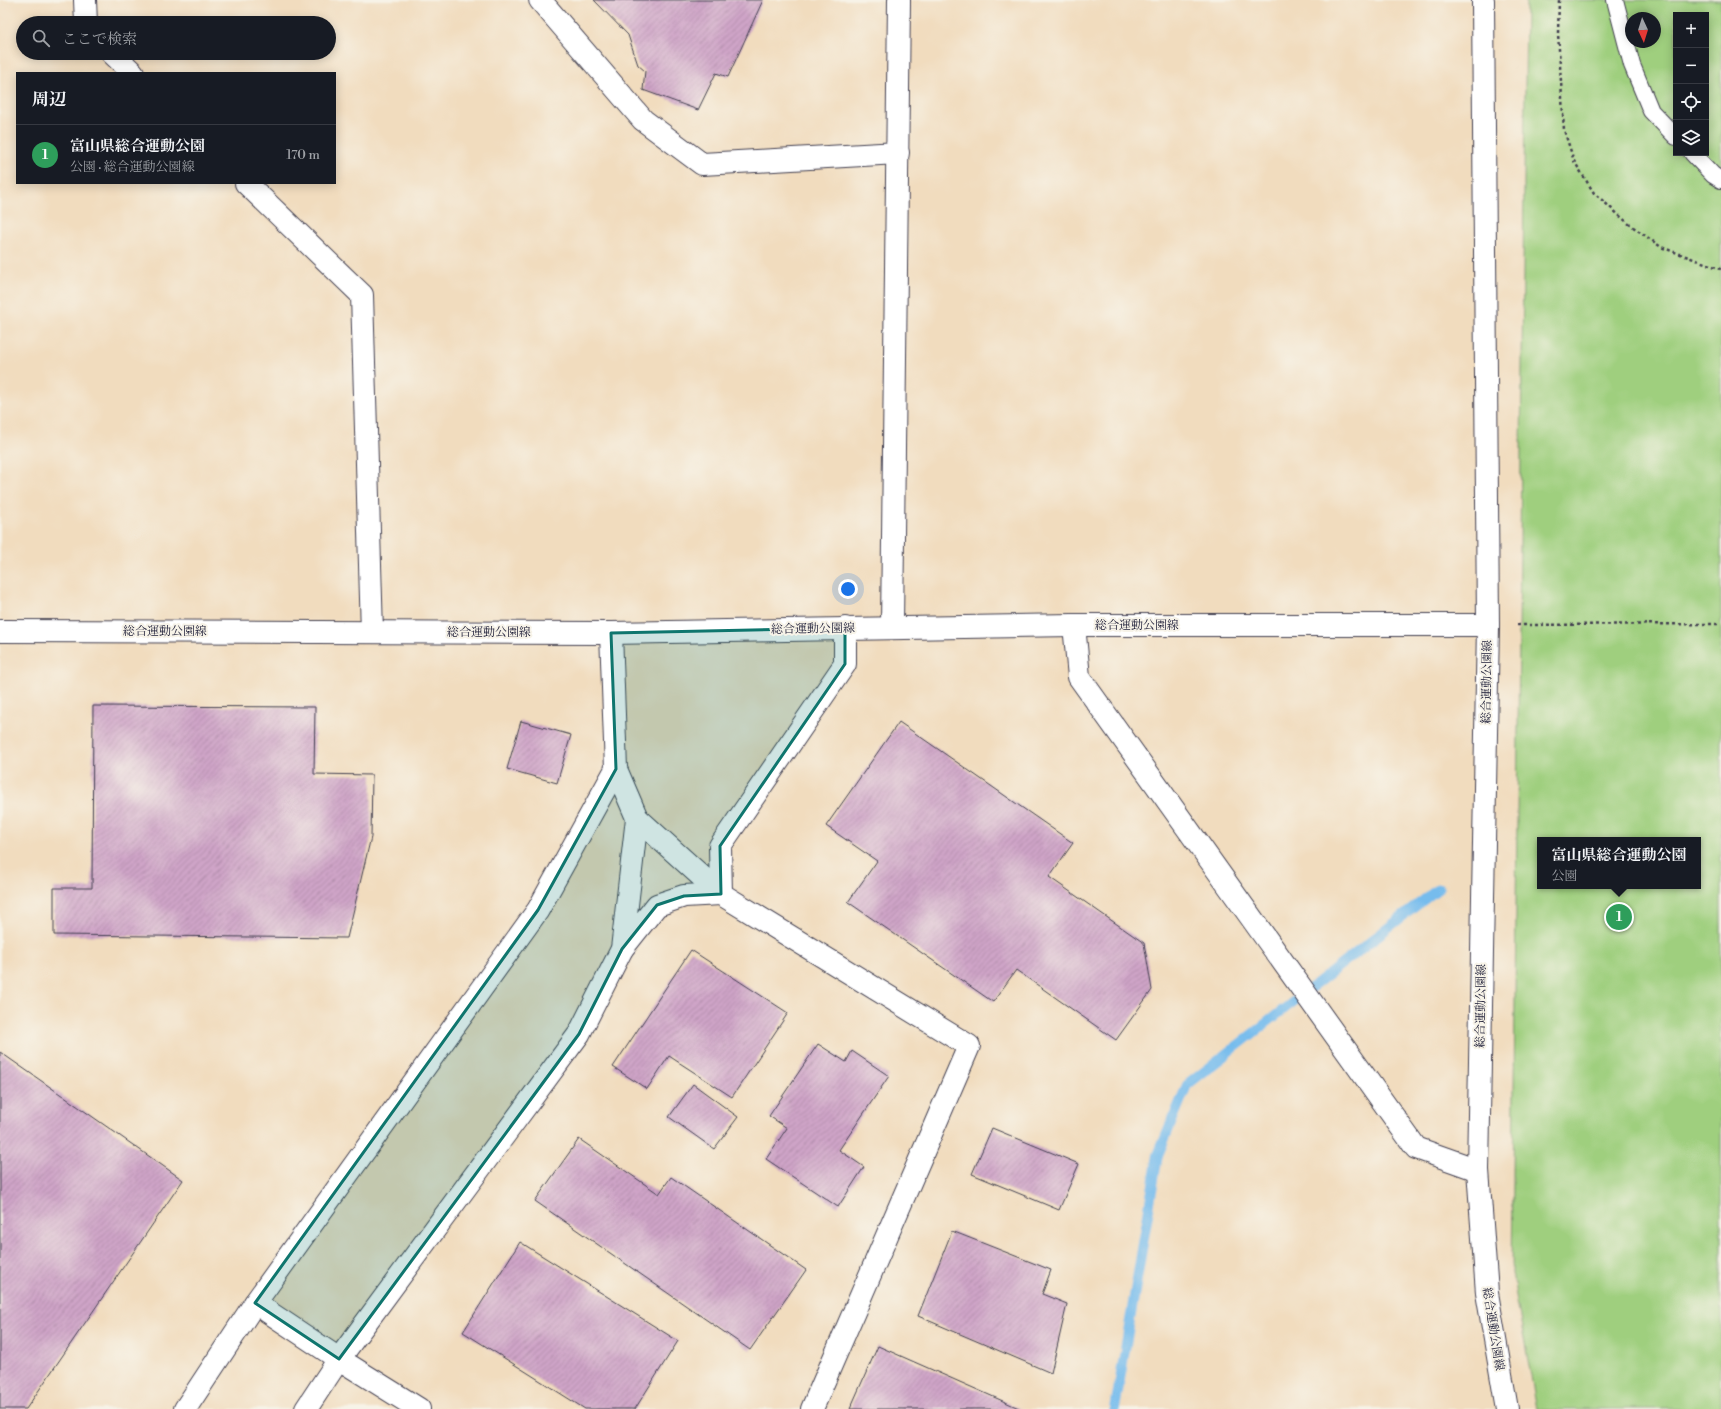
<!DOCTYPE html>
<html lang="ja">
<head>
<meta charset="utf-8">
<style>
	:root { --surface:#171b24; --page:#242831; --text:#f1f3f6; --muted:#9ea1a6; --line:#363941; --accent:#1f6fb2 }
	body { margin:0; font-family:"Libre Bodoni","Noto Serif JP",serif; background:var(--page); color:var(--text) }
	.controls { position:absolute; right:12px; top:12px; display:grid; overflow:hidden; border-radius:0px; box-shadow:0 2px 10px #0003 }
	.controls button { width:36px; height:36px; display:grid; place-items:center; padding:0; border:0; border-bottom:1px solid var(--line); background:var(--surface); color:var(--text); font:20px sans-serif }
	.compass { position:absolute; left:1625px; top:12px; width:36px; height:36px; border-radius:50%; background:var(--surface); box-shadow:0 2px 10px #0003; rotate:176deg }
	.you { position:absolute; left:848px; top:589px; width:14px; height:14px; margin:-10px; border:3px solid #fff; border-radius:50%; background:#1a73e8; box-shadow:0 0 0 6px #1a73e833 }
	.badge { display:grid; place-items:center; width:26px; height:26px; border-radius:50%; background:var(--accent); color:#fff; font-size:13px; font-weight:700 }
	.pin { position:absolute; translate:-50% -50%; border:2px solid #fff; box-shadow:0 1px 4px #0006 }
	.popup { position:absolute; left:1537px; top:837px; width:164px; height:52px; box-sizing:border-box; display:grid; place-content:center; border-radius:0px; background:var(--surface); filter:drop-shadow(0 1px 3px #0005); font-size:13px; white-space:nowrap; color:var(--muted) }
	.popup b { font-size:15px; color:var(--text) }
	.popup::after { content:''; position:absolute; left:50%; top:100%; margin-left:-8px; border:8px solid transparent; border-top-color:var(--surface) }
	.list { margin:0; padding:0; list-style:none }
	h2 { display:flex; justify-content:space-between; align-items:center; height:52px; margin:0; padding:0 16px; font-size:17px }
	h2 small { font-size:13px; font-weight:400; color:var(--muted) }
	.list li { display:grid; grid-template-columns:26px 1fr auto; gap:12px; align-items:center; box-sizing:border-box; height:60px; padding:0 16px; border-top:1px solid var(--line) }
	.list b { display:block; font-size:15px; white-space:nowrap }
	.list p { margin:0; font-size:13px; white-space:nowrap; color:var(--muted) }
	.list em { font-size:13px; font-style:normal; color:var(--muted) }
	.icon { flex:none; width:22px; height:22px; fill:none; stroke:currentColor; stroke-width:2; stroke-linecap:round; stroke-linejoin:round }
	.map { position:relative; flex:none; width:1721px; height:1409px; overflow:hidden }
	.search { position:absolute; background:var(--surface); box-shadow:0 2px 10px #0003; left:16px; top:16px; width:320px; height:44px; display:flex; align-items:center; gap:10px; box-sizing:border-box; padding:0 14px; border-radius:22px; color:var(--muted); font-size:15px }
	.panel { position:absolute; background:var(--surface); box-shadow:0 2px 10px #0003; left:16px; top:72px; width:320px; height:112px; border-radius:0px }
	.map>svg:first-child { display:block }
	.green { fill:#9fcf7e; stroke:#60785c; fill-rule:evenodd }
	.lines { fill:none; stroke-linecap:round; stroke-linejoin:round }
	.stream { stroke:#76bced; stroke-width:10 }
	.building { fill:url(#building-hatch) }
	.service-casing { stroke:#413e4f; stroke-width:18 }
	.minor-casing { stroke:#413e4f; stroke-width:24 }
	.tertiary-casing { stroke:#413e4f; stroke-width:24 }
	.secondary-casing { stroke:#413e4f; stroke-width:24 }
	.path { stroke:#413e4f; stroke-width:2.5; stroke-dasharray:3 3; stroke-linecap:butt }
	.service { stroke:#fff; stroke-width:16 }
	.minor { stroke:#fff; stroke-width:22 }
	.tertiary { stroke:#fff; stroke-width:22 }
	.secondary { stroke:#fff; stroke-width:22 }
	.marked { fill:#0f766e; fill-opacity:0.2; stroke:#0f766e; stroke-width:3; stroke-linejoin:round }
	.labels { text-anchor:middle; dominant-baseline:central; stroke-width:4; stroke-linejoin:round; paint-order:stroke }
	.street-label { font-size:12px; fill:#22223b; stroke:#f7f3e8 }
</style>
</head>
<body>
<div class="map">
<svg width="1721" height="1409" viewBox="0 0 1721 1409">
	<defs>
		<pattern id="building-hatch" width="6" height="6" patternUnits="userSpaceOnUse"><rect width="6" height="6" fill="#cfa4c7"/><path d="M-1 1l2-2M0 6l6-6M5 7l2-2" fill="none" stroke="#a885a3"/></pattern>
	</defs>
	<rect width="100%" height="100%" fill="#f7f3e8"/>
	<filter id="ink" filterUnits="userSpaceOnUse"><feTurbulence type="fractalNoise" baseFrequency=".025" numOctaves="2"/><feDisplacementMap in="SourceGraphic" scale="8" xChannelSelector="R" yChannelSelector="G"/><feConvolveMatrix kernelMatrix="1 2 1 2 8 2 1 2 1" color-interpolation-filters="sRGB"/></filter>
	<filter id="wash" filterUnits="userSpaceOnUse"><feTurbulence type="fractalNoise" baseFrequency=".012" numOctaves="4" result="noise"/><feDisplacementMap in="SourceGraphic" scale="16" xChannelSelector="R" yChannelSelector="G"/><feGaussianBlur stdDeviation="0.9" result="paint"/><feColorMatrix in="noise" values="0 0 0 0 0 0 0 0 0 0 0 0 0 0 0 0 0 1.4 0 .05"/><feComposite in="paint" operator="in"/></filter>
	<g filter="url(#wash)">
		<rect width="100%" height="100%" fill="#f1dcbe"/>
		<!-- green -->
		<path class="green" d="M1526 0H1721V1409H1537L1512 1274ZM1676 15H1706V153H1676ZM1631 18H1655V42H1631ZM1540 840H1698V886H1540Z"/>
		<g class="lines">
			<!-- stream -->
			<path class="stream" d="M1115 1409 1158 1155 1187 1085 1439 888"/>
		</g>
		<g id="blocks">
			<!-- building -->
			<g class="building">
				<path d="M594 0H763L728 77 716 73 698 110 643 90 645 71 638 65 628 35Z"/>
				<path d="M93 706 315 707 314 774 372 775 371 837 347 938 54 935V888H92Z"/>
				<path d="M521 721 571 735 557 783 507 769Z"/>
				<path d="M899 722 1073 843 1049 877 1144 943 1152 990 1116 1040 1016 970 993 1002 848 902 877 861 826 826Z"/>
				<path d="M691 950 788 1013 732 1097 669 1056 647 1089 613 1067Z"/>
				<path d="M818 1044 846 1062 852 1051 889 1076 839 1150 864 1167 838 1207 766 1159 787 1128 769 1116Z"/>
				<path d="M0 1052 183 1180 26 1409H0Z"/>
				<path d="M693 1084 738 1117 714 1149 669 1117Z"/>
				<path d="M992 1128 1079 1164 1059 1210 972 1174Z"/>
				<path d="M579 1139 659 1194 671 1177 806 1270 750 1350 535 1201Z"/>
				<path d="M952 1231 1051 1270 1042 1294 1067 1304 1051 1373 918 1316Z"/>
				<path d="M520 1242 678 1341 635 1409H585L463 1332Z"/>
				<path d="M878 1346 1021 1409H850Z"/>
			</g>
		</g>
	</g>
	<g filter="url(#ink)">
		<use href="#blocks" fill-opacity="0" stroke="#413e4f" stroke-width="1"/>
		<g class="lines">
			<!-- service casing -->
			<g class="service-casing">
				<g id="service">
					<path d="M1615 0 1632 65 1651 111 1676 137"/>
					<path d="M1692 153 1713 175 1721 180"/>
				</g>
			</g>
			<!-- minor casing -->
			<g class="minor-casing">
				<g id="minor">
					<path d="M85 0 86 23"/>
					<path d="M540 0 643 120 702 164 898 153"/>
					<path d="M112 53 133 73"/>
					<path d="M246 183 362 295 372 632"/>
					<path d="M1074 625 1079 677 1416 1148 1478 1170"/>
					<path d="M892 627 899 0"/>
					<path d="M622 949 657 905 684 896 721 894 720 846 845 664V628"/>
					<path d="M185 1409 255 1303 538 910 616 769"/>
					<path d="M306 1409 339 1359 579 1034 622 949 637 818 616 769 611 633"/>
				</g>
			</g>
			<!-- tertiary casing -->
			<g class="tertiary-casing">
				<g id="tertiary">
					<path d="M1483 0 1488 625"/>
					<path d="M637 818 721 894 969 1046 812 1409"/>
					<path d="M255 1303 339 1359 419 1409"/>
				</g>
			</g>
			<!-- secondary casing -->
			<g class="secondary-casing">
				<path id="secondary" d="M0 631 611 633 1074 625H1488L1478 1170 1487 1293 1507 1409"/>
			</g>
			<!-- path -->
			<g class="path">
				<path d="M1559 0 1558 33 1564 130 1574 161 1594 193 1629 224 1661 247 1721 269"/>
				<path d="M1517 625 1721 624"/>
			</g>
			<!-- service -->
			<use href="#service" class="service"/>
			<!-- minor -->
			<use href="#minor" class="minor"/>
			<!-- tertiary -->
			<use href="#tertiary" class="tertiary"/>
			<!-- secondary -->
			<use href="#secondary" class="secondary"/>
		</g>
	</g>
	<!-- marked area -->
	<path class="marked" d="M845 628V664L720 846 721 894 684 896 657 905 622 949 579 1034 339 1359 255 1303 538 910 616 769 611 633Z"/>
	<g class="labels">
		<!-- street labels -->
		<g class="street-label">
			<text x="1137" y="625">総合運動公園線</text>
			<text transform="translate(813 629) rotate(-1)">総合運動公園線</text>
			<text x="165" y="631">総合運動公園線</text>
			<text x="489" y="632">総合運動公園線</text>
			<text transform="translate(1487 682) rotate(-89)">総合運動公園線</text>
			<text transform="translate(1481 1006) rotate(-89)">総合運動公園線</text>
			<text transform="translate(1493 1329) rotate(81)">総合運動公園線</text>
		</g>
	</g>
</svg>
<div class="controls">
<button>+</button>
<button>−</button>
<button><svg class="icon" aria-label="locate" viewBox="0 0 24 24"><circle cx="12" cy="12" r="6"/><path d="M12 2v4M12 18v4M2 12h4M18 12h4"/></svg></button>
<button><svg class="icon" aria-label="layers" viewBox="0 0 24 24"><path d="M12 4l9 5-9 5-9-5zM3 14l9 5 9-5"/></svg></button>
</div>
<svg class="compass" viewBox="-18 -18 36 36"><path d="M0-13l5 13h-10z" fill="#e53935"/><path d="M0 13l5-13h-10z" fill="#9ea1a6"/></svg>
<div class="you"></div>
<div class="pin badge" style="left:1619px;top:917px;background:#2e9e5b">1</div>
<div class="popup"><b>富山県総合運動公園</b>公園</div>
<div class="search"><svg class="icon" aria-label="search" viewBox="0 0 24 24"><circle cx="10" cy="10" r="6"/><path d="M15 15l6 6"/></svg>ここで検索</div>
<section class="panel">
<h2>周辺<small></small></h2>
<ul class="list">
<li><span class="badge" style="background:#2e9e5b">1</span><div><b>富山県総合運動公園</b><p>公園 · 総合運動公園線</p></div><em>170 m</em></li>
</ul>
</section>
</div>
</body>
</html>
